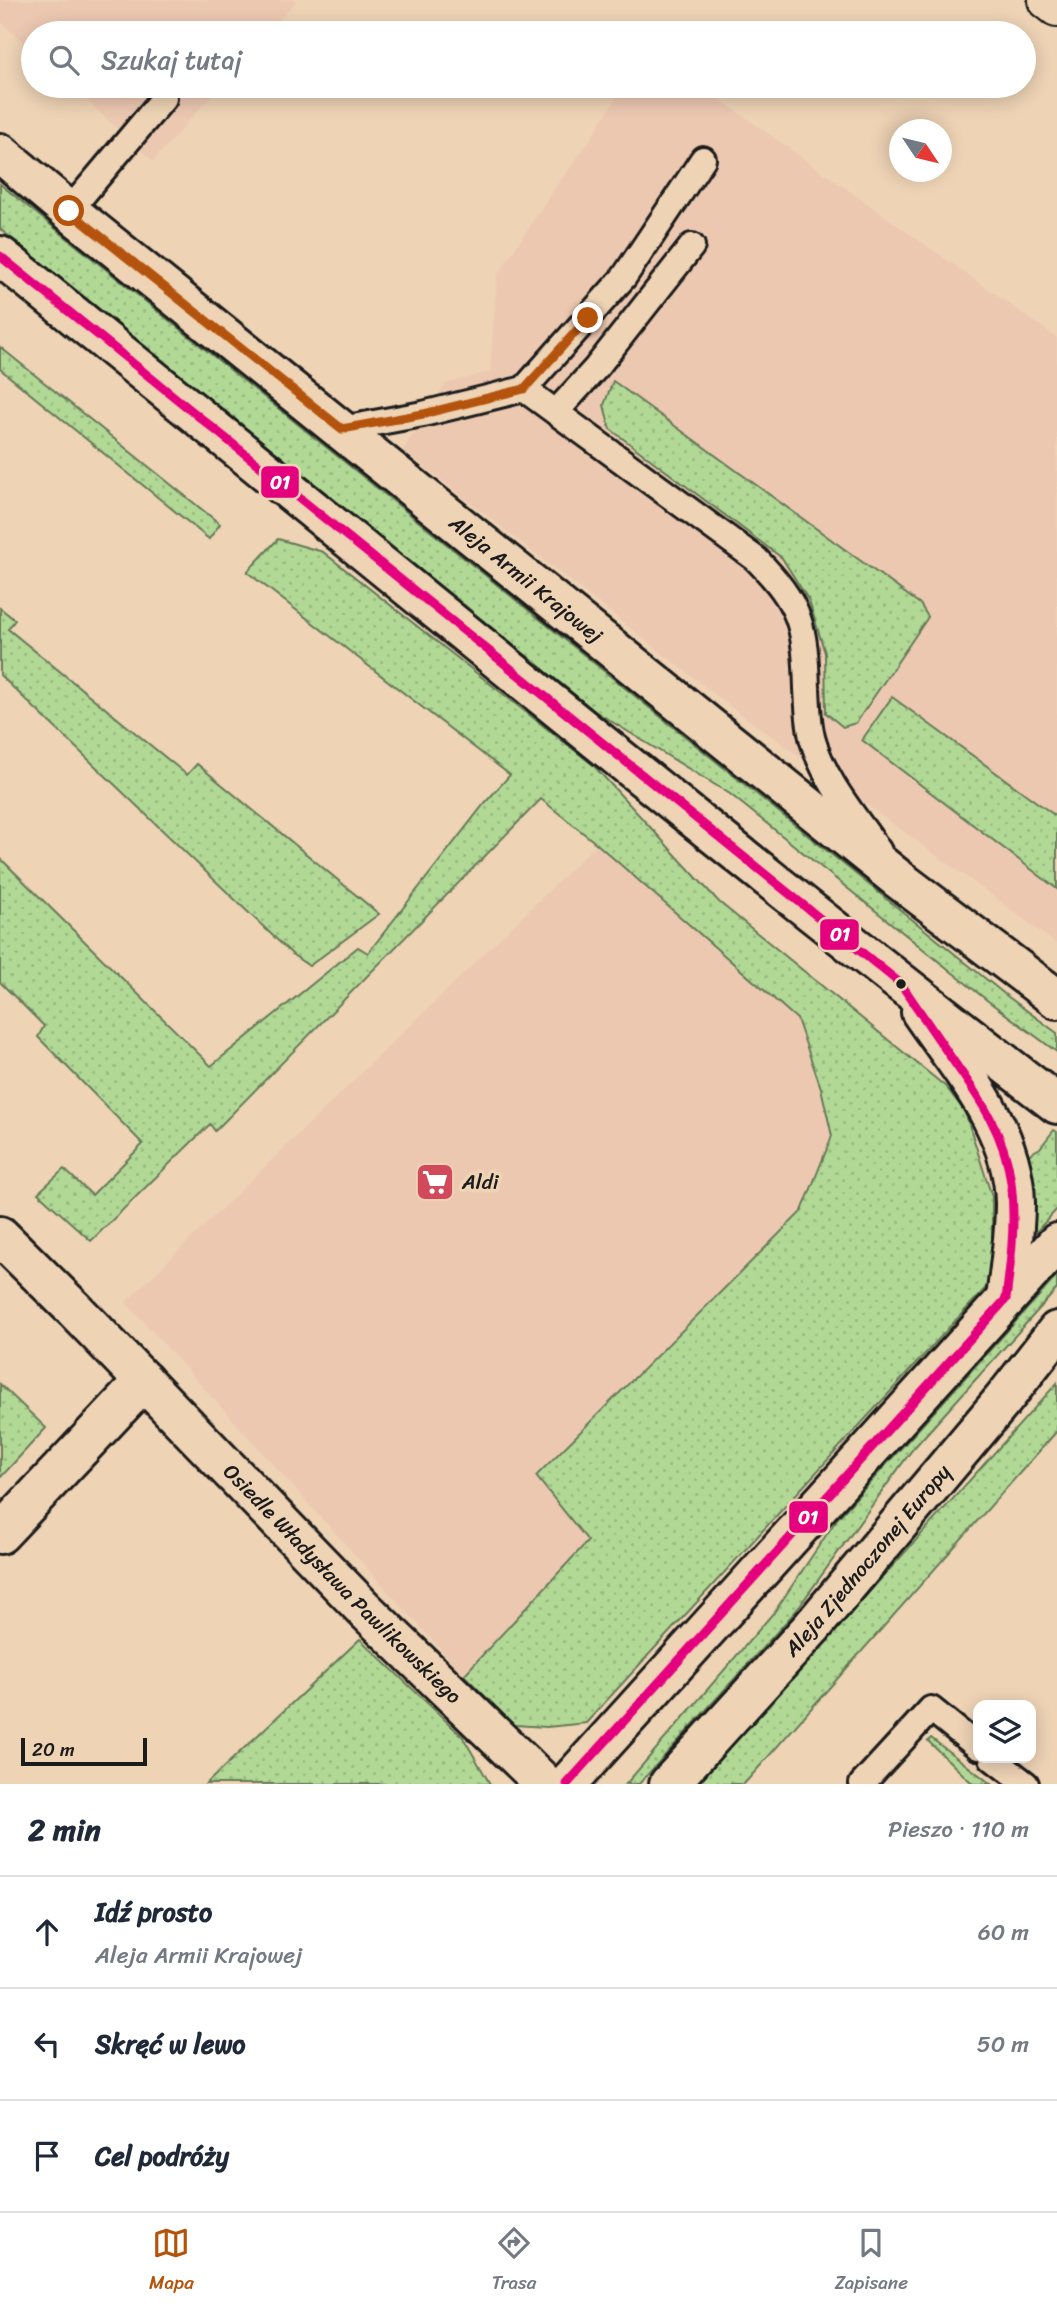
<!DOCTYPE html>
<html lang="pl">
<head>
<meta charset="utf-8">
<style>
	:root { --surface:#fff; --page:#f6f6f7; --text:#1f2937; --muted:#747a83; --line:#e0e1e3; --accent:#b45309 }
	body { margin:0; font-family:Sriracha,sans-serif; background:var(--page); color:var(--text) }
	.controls { position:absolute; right:21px; bottom:21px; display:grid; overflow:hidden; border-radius:14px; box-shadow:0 4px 18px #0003 }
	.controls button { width:63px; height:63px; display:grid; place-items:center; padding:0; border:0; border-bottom:2px solid var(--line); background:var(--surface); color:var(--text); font:35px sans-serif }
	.compass { position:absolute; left:889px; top:119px; width:63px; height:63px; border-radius:50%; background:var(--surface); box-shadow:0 4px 18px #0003; rotate:125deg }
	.scale { position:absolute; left:21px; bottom:18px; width:126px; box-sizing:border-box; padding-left:7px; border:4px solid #1c1c1c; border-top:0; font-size:19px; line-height:24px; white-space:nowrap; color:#1c1c1c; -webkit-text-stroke:5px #eed3b5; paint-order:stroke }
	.stop { position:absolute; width:21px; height:21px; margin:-16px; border:5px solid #b45309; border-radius:50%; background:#fff }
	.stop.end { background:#b45309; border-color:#fff; box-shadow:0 2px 7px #0008 }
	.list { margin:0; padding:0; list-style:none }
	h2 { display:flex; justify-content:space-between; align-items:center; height:91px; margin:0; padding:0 28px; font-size:30px }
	h2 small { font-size:23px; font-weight:400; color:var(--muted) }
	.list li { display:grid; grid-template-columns:46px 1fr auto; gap:21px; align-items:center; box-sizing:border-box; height:112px; padding:0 28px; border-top:2px solid var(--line) }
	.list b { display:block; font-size:26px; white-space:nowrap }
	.list p { margin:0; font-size:23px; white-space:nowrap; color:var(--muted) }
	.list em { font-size:23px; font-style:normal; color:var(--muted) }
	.icon { flex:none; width:38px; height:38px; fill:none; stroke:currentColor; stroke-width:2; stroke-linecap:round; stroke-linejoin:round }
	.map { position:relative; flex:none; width:1057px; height:1784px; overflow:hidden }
	.search { position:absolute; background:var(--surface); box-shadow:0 4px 18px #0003; left:21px; right:21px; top:21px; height:77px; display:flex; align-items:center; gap:18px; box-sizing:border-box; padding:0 24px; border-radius:38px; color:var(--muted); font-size:26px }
	.sheet { height:427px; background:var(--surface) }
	nav { display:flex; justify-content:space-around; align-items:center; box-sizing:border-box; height:98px; border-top:2px solid var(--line); background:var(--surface); font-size:19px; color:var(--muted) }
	nav a { display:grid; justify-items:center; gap:4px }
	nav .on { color:var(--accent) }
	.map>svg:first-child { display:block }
	.built { fill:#ecc8b1 }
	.grass { fill:url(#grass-dots); stroke:#667a58; stroke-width:2 }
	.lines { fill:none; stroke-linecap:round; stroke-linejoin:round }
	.lane-casing { stroke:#1c1c1c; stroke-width:30 }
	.street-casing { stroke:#1c1c1c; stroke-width:44 }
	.secondary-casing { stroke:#1c1c1c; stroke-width:44 }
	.lane { stroke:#eed3b5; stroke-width:24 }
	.street { stroke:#eed3b5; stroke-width:38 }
	.secondary { stroke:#eed3b5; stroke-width:38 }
	.bus-1-casing { stroke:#eed3b5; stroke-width:14 }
	.bus-1 { stroke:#e5007d; stroke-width:9 }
	.route { stroke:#b45309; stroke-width:9 }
	.bus-dot { fill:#1c1c1c; stroke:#eed3b5; stroke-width:2.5 }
	.labels { text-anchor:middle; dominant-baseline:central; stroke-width:7; stroke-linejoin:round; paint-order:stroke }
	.street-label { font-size:21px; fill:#1c1c1c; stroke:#eed3b5 }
	.poi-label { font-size:21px; fill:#1c1c1c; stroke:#eed3b5; text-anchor:start }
	.line-badge { stroke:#eed3b5; stroke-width:2.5 }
	.badge-label { font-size:19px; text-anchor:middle; font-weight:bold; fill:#fff }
</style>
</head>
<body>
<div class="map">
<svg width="1057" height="1784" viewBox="0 0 1057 1784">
	<defs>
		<pattern id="grass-dots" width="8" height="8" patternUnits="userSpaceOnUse" patternTransform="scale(1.75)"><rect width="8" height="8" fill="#b1d995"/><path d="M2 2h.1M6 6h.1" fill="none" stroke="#98ba80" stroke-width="1.8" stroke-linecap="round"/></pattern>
	</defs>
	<rect width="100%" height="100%" fill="#eed3b5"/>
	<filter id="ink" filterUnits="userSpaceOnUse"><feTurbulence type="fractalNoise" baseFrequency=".0143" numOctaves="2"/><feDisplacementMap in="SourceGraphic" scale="14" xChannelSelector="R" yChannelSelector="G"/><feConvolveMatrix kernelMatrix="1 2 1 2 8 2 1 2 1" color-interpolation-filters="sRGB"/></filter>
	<g filter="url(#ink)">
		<!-- built -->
		<g class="built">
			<path d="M0 0H297L267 33H33V52L0 21Z"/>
			<path d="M71 86H220L153 161Z"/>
			<path d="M624 86H701L1057 338V944L993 896 730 706 403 450 445 384 490 372 497 276 555 188 582 152Z"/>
			<path d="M597 844 797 1019 821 1088 832 1136 802 1211 537 1476 588 1541 464 1675 126 1302Z"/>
		</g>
		<!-- grass -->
		<g class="grass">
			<path d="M0 184 1007 996 1057 1033V1052L988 1001 730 794 596 712 0 229Z"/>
			<path d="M0 347 220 524 209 539 0 369Z"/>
			<path d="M613 381 920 604 928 617 856 723 843 727 826 713 825 653 809 601 782 558 610 429 604 405Z"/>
			<path d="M278 539 323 552 593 765 719 902 946 1087 965 1112 992 1197V1281L586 1723 547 1727 514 1725 464 1675 588 1541 536 1476 802 1211 832 1136 821 1088 797 1019 597 844 541 799 215 1131 210 1124 91 1241 38 1193 64 1169 92 1195 143 1144 38 1037 44 1026 0 982V858L211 1066 358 947 368 953 484 804 510 775 247 572Z"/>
			<path d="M0 608 15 620 8 629 187 775 197 764 379 914 309 966 293 955 0 675Z"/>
			<path d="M892 697 1057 817V889L862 740Z"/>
			<path d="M1054 1130 1057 1132V1209L1036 1232H1031L1023 1158 1040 1148Z"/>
			<path d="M1057 1276V1289L912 1450 795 1612 639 1784H626L775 1611 837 1519Z"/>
			<path d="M1057 1383V1431L744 1784H697Z"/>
			<path d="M0 1384 46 1428 0 1478Z"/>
			<path d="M360 1639 463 1737 490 1784H206Z"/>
			<path d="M931 1738 991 1784H973L928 1741Z"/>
		</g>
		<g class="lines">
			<!-- lane casing -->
			<g class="lane-casing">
				<g id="lane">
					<path d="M69 211 164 98"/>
					<path d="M524 389 624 277 703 159"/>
					<path d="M556 412 596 368 692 246"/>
					<path d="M342 429 423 414 524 389 756 559C801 605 805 625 807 688 808 706 808 724 813 741 825 782 855 816 879 851"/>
					<path d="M992 1758 1026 1784"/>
					<path d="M862 1784 931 1709 978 1747"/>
				</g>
			</g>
			<!-- street casing -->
			<g class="street-casing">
				<g id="street">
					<path d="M1048 0 1057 7"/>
					<path id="s1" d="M0 1236 75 1310 364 1609 545 1784"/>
					<path d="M0 1534 144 1381"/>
				</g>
			</g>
			<!-- secondary casing -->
			<g class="secondary-casing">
				<g id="secondary">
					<path id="s2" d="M0 153 69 211 897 878 1057 999"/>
					<path d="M0 256C352 539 699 829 1057 1104"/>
					<path d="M921 1012C961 1070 1014 1129 1015 1203 1015 1235 1010 1267 1006 1299"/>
					<path d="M567 1784 1057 1243"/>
					<path id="s3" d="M669 1784 812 1627 1003 1400 1057 1331"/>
				</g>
			</g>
			<!-- lane -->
			<use href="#lane" class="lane"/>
			<!-- street -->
			<use href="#street" class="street"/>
			<!-- secondary -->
			<use href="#secondary" class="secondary"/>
			<!-- bus-1 casing -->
			<g class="bus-1-casing">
				<path id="bus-1" d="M0 256 901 984C918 1009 935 1034 952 1059 979 1097 1005 1134 1011 1182 1016 1221 1011 1260 1006 1299L567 1784"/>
			</g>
			<!-- bus-1 -->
			<use href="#bus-1" class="bus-1"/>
		</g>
	</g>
	<g class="lines" filter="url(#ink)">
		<!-- route -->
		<path class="route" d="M69 211 342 429 423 414 524 389 588 318"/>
	</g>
	<!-- icons -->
	<defs>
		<g id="supermarket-square" transform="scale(2.0125)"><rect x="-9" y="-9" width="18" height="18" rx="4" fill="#d1495b" stroke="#eed3b5"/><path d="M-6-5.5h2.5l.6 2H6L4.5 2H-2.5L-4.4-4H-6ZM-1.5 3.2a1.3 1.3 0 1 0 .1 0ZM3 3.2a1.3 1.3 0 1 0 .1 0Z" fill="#fff"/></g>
	</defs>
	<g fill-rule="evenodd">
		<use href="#supermarket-square" x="435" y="1182"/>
	</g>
	<!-- markers -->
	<circle class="bus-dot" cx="901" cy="984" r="6"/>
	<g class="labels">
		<!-- street labels -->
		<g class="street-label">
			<text stroke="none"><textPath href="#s2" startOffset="677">Aleja Armii Krajowej</textPath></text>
			<text stroke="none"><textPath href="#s3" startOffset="299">Aleja Zjednoczonej Europy</textPath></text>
			<text stroke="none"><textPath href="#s1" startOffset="488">Osiedle Władysława Pawlikowskiego</textPath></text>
		</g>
		<!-- poi labels -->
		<g class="poi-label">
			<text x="462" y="1182">Aldi</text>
		</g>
	</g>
	<g class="line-badge">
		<rect x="260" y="465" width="40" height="34" rx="7" fill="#e5007d"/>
		<rect x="819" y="918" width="41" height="33" rx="7" fill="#e5007d"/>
		<rect x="788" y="1500" width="41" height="34" rx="7" fill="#e5007d"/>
	</g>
	<g class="badge-label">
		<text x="280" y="489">01</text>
		<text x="840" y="941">01</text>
		<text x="808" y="1524">01</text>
	</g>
</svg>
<div class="controls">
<button><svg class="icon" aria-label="layers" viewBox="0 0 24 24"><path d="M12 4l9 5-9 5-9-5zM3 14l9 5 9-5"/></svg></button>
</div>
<svg class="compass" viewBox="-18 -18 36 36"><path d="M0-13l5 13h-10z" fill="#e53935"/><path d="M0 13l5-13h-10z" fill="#747a83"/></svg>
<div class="scale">20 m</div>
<div class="stop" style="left:69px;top:211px"></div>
<div class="stop end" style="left:588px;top:318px"></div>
<div class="search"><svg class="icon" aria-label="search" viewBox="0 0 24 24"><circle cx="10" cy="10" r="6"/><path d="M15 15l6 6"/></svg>Szukaj tutaj</div>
</div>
<section class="sheet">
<h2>2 min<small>Pieszo · 110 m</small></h2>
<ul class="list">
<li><svg class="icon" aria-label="ahead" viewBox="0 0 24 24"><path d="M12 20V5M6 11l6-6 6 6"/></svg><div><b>Idź prosto</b><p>Aleja Armii Krajowej</p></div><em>60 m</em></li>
<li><svg class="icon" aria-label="left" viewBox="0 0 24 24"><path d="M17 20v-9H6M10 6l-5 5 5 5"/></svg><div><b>Skręć w lewo</b></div><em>50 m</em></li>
<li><svg class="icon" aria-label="arrive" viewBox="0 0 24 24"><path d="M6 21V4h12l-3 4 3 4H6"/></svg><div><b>Cel podróży</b></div></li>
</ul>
</section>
<nav>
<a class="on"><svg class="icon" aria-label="map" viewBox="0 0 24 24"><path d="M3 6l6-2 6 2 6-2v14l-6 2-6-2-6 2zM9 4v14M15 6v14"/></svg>Mapa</a>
<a><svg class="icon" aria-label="directions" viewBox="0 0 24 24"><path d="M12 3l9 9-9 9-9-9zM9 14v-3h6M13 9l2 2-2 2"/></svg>Trasa</a>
<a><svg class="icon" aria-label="saved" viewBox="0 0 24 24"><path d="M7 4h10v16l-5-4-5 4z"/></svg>Zapisane</a>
</nav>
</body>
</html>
